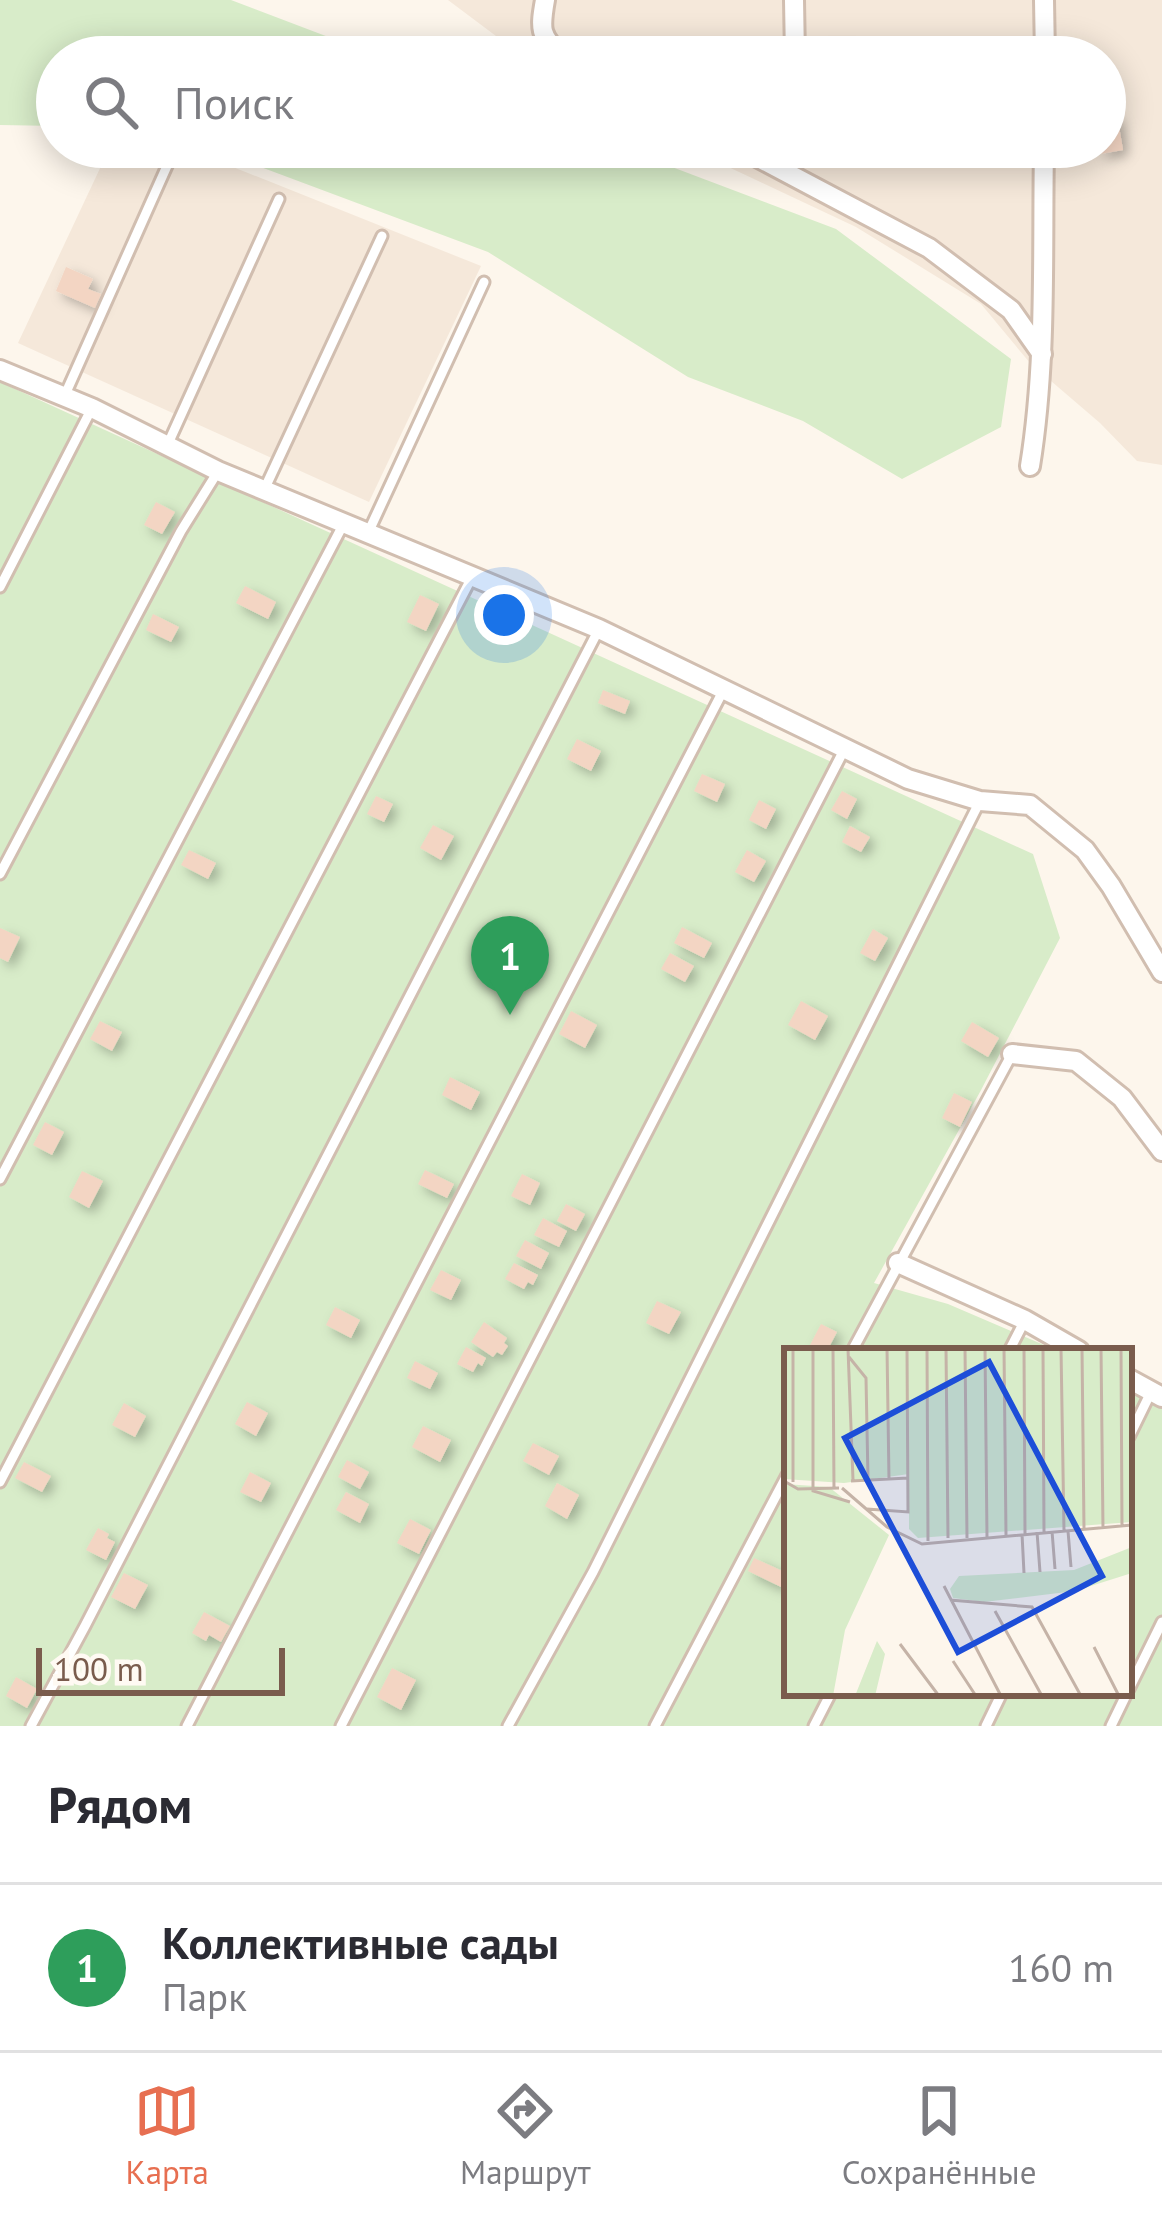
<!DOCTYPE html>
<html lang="ru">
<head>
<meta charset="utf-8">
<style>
	:root { --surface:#fff; --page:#f7f7f7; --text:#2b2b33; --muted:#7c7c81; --line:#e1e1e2; --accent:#e76f51 }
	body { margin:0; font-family:"PT Sans",sans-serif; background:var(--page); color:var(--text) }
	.scale { position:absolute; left:36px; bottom:30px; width:249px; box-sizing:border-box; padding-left:12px; border:6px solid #7a5c4d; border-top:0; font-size:33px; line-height:42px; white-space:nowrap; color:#7a5c4d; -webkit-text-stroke:9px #fffaf3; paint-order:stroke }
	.you { position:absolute; left:504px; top:615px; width:42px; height:42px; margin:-30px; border:9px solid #fff; border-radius:50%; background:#1a73e8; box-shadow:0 0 0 18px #1a73e833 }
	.badge { display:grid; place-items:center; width:78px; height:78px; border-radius:50%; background:var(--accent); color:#fff; font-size:39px; font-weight:700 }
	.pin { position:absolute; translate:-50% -99px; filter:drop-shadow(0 3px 6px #0008) }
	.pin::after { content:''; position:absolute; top:63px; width:42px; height:36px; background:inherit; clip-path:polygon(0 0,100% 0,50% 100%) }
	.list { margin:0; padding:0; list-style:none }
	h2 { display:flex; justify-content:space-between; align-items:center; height:156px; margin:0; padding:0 48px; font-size:51px }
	h2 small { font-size:39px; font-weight:400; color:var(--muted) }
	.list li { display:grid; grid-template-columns:78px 1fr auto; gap:36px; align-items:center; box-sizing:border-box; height:168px; padding:0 48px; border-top:3px solid var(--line) }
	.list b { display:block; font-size:45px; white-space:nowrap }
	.list p { margin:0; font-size:39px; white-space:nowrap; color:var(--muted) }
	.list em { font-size:39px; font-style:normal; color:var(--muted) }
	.icon { flex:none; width:66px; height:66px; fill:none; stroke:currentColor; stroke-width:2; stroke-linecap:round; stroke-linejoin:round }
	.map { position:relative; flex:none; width:1162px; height:1726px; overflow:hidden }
	.search { position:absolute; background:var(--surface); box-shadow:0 6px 30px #0003; left:36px; right:36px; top:36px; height:132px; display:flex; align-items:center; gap:30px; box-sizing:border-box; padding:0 42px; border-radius:66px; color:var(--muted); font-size:45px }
	.sheet { height:324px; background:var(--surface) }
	nav { display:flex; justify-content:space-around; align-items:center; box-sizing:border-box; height:168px; border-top:3px solid var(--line); background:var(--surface); font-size:33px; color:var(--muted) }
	nav a { display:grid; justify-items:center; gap:6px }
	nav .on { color:var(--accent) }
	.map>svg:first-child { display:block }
	.residential { fill:#f5e8da }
	.green { fill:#d8ecc9 }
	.building { fill:#f3d5c3; filter:url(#shadow) }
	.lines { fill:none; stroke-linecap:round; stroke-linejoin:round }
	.lane-casing { stroke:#d1beb0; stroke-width:15 }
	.street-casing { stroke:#d1beb0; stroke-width:24 }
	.lane { stroke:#fff; stroke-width:9 }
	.street { stroke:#fff; stroke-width:18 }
	.inset-road { fill:none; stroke:#c5b3a7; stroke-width:3 }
	.view { fill:#1d4ed8; fill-opacity:0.15; stroke:#1d4ed8; stroke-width:6 }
	.inset-edge { fill:none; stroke:#7a5c4d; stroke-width:6 }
</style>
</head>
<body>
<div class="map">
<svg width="1162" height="1726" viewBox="0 0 1162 1726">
	<defs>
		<filter id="shadow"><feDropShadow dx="5.5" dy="5.5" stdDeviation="6" flood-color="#0004"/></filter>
	</defs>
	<rect width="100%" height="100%" fill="#fdf6ec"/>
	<!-- residential -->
	<g class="residential">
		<path d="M448 0H1162V465L1137 461 1100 423 1030 363 981 304 856 227 686 147H1105V57H524Z"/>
		<path d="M110 147H183L481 266 369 502 18 343Z"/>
	</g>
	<!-- green -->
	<g class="green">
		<path d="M0 0H231L381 57H57V126L0 125Z"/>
		<path d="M207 147H619L836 229 1011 359 1001 427 902 479 803 421 688 377 488 252Z"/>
		<path d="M0 382 1033 854 1060 938 980 1092 874 1283 948 1304 1058 1351H787V1693H1129V1378L1162 1390V1726H0Z"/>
	</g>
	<!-- building -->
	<g class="building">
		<path d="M850 42 851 57H820V43Z"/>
		<path d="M1117 114 1123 150 1100 154 1099 147H1105V116Z"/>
		<path d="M66 267 93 279 88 289 101 294 95 308 56 291Z"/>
		<path d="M156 502 175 512 162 534 144 525Z"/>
		<path d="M245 586 276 602 268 619 236 603Z"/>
		<path d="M420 595 439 604 426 631 407 622Z"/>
		<path d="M153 614 179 627 171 642 146 630Z"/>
		<path d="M603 690 630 701 625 714 598 703Z"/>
		<path d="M577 739 601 751 591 771 567 759Z"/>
		<path d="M702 774 725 784 717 802 694 791Z"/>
		<path d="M842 791 857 799 847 819 831 810Z"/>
		<path d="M376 796 393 804 384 822 367 814Z"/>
		<path d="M759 800 776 809 766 829 749 820Z"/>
		<path d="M433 825 454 836 441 860 420 848Z"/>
		<path d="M850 826 870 837 861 852 842 842Z"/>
		<path d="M189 850 216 863 208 879 181 865Z"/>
		<path d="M747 850 766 861 754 882 735 872Z"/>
		<path d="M682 927 712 943 704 958 674 943Z"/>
		<path d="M0 928 20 937 8 962 0 958Z"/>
		<path d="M873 929 888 938 875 961 860 953Z"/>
		<path d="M670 953 694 966 685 982 661 969Z"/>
		<path d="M801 1001 828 1016 815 1040 788 1025Z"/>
		<path d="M571 1011 597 1025 585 1048 559 1034Z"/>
		<path d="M100 1021 122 1032 112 1051 90 1039Z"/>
		<path d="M972 1022 999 1038 988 1057 961 1041Z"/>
		<path d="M450 1077 480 1092 471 1110 442 1095Z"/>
		<path d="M954 1093 972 1102 960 1127 942 1118Z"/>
		<path d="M45 1122 64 1132 52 1155 33 1145Z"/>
		<path d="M425 1170 454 1184 447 1198 418 1184Z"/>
		<path d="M82 1171 103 1181 89 1208 69 1197Z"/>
		<path d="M522 1174 540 1183 530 1205 511 1196Z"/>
		<path d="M566 1204 585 1214 576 1231 557 1221Z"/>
		<path d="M543 1218 567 1231 559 1247 534 1235Z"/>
		<path d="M525 1240 549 1253 541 1269 516 1256Z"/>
		<path d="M514 1263 538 1275 533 1285 528 1282 524 1289 505 1279Z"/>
		<path d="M441 1270 461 1280 451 1300 430 1290Z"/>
		<path d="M657 1301 681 1312 669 1334 646 1323Z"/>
		<path d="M335 1307 360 1320 351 1338 326 1325Z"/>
		<path d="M484 1322 507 1338 504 1343 508 1346 502 1355 497 1352 493 1357 471 1342Z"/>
		<path d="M821 1324 837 1332 827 1351H817L809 1347Z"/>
		<path d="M466 1347 486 1358 482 1366 478 1363 473 1372 457 1364Z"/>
		<path d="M415 1361 438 1373 430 1389 407 1378Z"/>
		<path d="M247 1402 268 1413 256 1436 235 1424Z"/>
		<path d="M124 1403 146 1416 135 1437 112 1425Z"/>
		<path d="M423 1426 451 1440 440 1462 412 1447Z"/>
		<path d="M533 1443 559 1456 549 1475 523 1461Z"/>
		<path d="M347 1460 369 1472 360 1489 338 1477Z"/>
		<path d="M24 1462 51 1476 42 1492 15 1478Z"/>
		<path d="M250 1472 271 1483 261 1502 240 1492Z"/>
		<path d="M557 1483 579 1495 567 1519 545 1506Z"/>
		<path d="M346 1492 369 1504 360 1523 336 1510Z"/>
		<path d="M410 1519 431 1530 419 1554 397 1543Z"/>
		<path d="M98 1528 109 1534 107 1538 115 1542 106 1560 86 1550Z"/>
		<path d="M754 1558 787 1573 781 1587 748 1571Z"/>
		<path d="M124 1573 148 1585 135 1609 111 1597Z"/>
		<path d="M204 1612 230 1626 221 1642 209 1635 206 1641 192 1633Z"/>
		<path d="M392 1668 416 1680 401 1710 377 1697Z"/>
		<path d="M16 1677 37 1689 27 1708 6 1696Z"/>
	</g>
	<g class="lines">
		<!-- lane casing -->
		<g class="lane-casing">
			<g id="lane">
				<path d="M64 397 171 157"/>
				<path d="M167 446 279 199"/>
				<path d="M264 490 382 236"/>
				<path d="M368 533 484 282"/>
				<path d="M0 587 92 408"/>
				<path d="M0 874 181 531 217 473"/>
				<path d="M0 1179 343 525"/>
				<path d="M852 1351 1012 1054"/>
				<path d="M1009 1351 1025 1320"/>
				<path d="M1129 1437 1151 1392"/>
				<path d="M0 1482 471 579"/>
				<path d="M1129 1689 1162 1622"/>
				<path d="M31 1726 85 1626 599 629"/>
				<path d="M187 1726 723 691"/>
				<path d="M341 1726 844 750"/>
				<path d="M508 1726 593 1572 980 801"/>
				<path d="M655 1726 787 1475"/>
				<path d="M814 1726 831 1693"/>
				<path d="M986 1726 1002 1693"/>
				<path d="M1111 1726 1127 1693"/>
			</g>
		</g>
		<!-- street casing -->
		<g class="street-casing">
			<g id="street">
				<path d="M545 0C540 28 539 36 562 57"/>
				<path d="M794 0 795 57"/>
				<path d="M1044 0 1045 57"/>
				<path d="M738 147 929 248 1011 310 1042 354"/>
				<path d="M0 370 92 408 218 471 599 629 908 779 980 801 1030 805 1085 850 1111 886 1162 972"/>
				<path d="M1030 466C1047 361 1042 253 1044 147"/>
				<path d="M1012 1054 1076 1061 1122 1098 1162 1151"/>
				<path d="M898 1263 1025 1320 1079 1351"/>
				<path d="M1129 1379 1162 1397"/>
			</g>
		</g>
		<!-- lane -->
		<use href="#lane" class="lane"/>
		<!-- street -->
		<use href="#street" class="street"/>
	</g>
	<!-- overview -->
	<g transform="translate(784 1348)">
		<rect width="348" height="348" fill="#fdf6ec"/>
		<path d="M0 0H348V174L134 190 125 181V126L60 135 0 131ZM0 136 45 139 105 187 61 282 49 348H0ZM348 199V225L291 243 200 254 169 250 166 241 175 228 290 222ZM93 293 101 306 91 348H71Z" fill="#d8ecc9"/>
		<path class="inset-road" d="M103 0 105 132M143 0 144 193M162 0 164 190M181 0 183 190M201 0 203 189M220 0 222 187M240 0 241 186M259 0 260 184M277 0 280 183M298 0 300 181M317 0 319 181M337 0 338 179M0 1 51 0M29 1V143L66 154M49 1 50 141M64 1 69 132M65 9 82 30 84 131M0 133 14 141 55 140M67 133 124 130M9 134V1M58 140 103 179 138 196 348 177M83 161 124 164 123 0M268 183 271 221M284 183 287 219M253 184 256 224M238 186 240 225M160 238 217 348M166 252 248 259 297 348M211 263 258 348M116 296 155 348M310 299 335 348M169 313 192 348"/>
		<path class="view" d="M205 14 318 228 174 304 61 90Z"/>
		<rect width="348" height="348" class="inset-edge"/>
	</g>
</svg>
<div class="scale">100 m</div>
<div class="you"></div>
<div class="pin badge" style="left:510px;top:1015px;background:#2e9e5b">1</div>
<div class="search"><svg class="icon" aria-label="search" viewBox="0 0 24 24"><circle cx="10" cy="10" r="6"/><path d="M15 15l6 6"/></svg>Поиск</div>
</div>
<section class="sheet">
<h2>Рядом<small></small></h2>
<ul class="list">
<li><span class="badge" style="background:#2e9e5b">1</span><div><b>Коллективные сады</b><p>Парк</p></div><em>160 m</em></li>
</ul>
</section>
<nav>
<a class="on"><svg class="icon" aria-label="map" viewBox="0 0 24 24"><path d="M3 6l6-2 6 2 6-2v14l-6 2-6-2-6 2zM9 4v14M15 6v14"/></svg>Карта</a>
<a><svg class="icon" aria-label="directions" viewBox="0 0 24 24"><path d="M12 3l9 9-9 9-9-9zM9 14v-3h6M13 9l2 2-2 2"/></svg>Маршрут</a>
<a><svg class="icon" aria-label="saved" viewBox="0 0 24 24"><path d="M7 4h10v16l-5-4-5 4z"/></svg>Сохранённые</a>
</nav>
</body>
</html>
